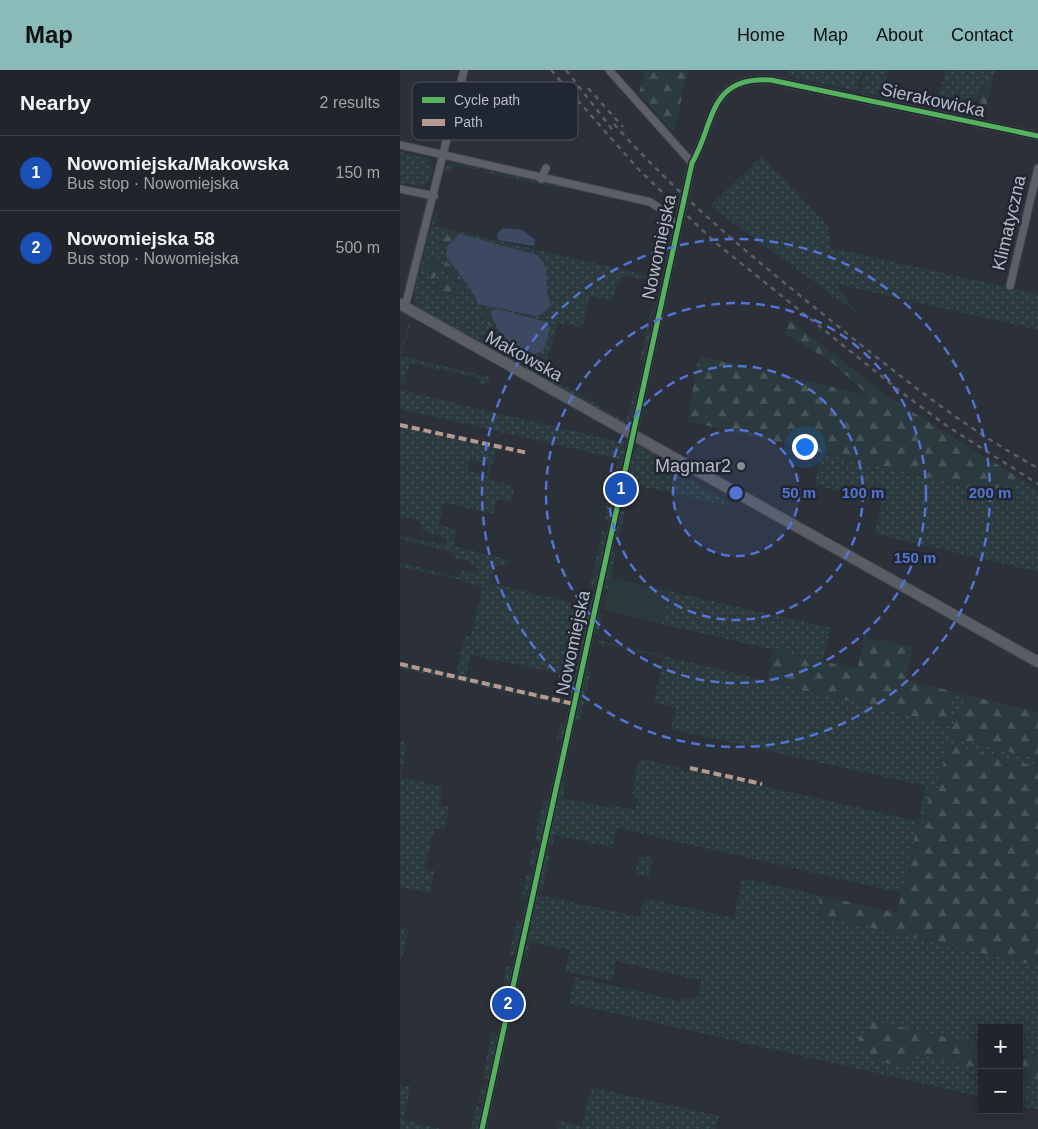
<!DOCTYPE html>
<html lang="en">
<head>
<meta charset="utf-8">
<style>
	:root { --surface:#21242a; --page:#292c32; --text:#f1f3f6; --muted:#a2a4a8; --line:#3e4147; --accent:#8bbbb9 }
	body { margin:0; font-family:Helvetica,sans-serif; background:var(--page); color:var(--text) }
	.controls { position:absolute; right:15px; bottom:15px; display:grid; overflow:hidden; border-radius:0px; box-shadow:0 2px 12px #0003 }
	.controls button { width:45px; height:45px; display:grid; place-items:center; padding:0; border:0; border-bottom:1px solid var(--line); background:var(--surface); color:var(--text); font:25px sans-serif }
	.you { position:absolute; left:404px; top:376px; width:18px; height:18px; margin:-12px; border:4px solid #fff; border-radius:50%; background:#1a73e8; box-shadow:0 0 0 8px #1a73e833 }
	.badge { display:grid; place-items:center; width:32px; height:32px; border-radius:50%; background:var(--accent); color:#fff; font-size:16px; font-weight:700 }
	.pin { position:absolute; translate:-50% -50%; border:2px solid #fff; box-shadow:0 1px 5px #0006 }
	.list { margin:0; padding:0; list-style:none }
	h2 { display:flex; justify-content:space-between; align-items:center; height:65px; margin:0; padding:0 20px; font-size:21px }
	h2 small { font-size:16px; font-weight:400; color:var(--muted) }
	.list li { display:grid; grid-template-columns:32px 1fr auto; gap:15px; align-items:center; box-sizing:border-box; height:75px; padding:0 20px; border-top:1px solid var(--line) }
	.list b { display:block; font-size:19px; white-space:nowrap }
	.list p { margin:0; font-size:16px; white-space:nowrap; color:var(--muted) }
	.list em { font-size:16px; font-style:normal; color:var(--muted) }
	.map { position:relative; flex:none; width:638px; height:1059px; overflow:hidden }
	header { display:flex; align-items:center; gap:30px; box-sizing:border-box; height:70px; padding:0 25px; background:var(--accent); color:#111 }
	header strong { font-size:24px }
	nav { display:flex; gap:28px; margin-inline-start:auto; font-size:18px }
	main { display:flex }
	aside { flex:1; background:var(--surface) }
	.map>svg:first-child { display:block }
	.grass { fill:url(#grass-dots); fill-rule:evenodd }
	.forest { fill:url(#forest-firs) }
	.garden { fill:#2a3a3e }
	.water { fill:#3d4960 }
	.lines { fill:none; stroke-linecap:round; stroke-linejoin:round }
	.street-casing { stroke:#484b51; stroke-width:9 }
	.secondary-casing { stroke:#484b51; stroke-width:12 }
	.street { stroke:#5c5f66; stroke-width:7 }
	.secondary { stroke:#5a5e64; stroke-width:10 }
	.rail { stroke:#5a5e64; stroke-width:2.5; stroke-dasharray:5 5; stroke-linecap:butt }
	.quiet { stroke:#b69a8f; stroke-width:4; stroke-dasharray:8 4; stroke-linecap:butt }
	.cycleway-casing { stroke:#202632; stroke-width:8 }
	.cycleway { stroke:#56b35d; stroke-width:5 }
	.ring { fill:none; stroke:#5374d2; stroke-width:2.5; stroke-dasharray:9 6 }
	.poi-dot { fill:#868b96; stroke:#202632; stroke-width:2 }
	.labels { text-anchor:middle; dominant-baseline:central; stroke-width:5; stroke-linejoin:round; paint-order:stroke }
	.street-label { font-size:18px; fill:#b7bcc8; stroke:#202632 }
	.poi-label { font-size:18px; fill:#b7bcc8; stroke:#202632; text-anchor:end }
	.key { fill:#202632; stroke:#4d535f; stroke-width:1 }
	.key-label { font-size:14px; fill:#b7bcc8 }
	.centre { fill:#5374d2; stroke:#202632; stroke-width:2.5 }
	.ring-label { font-size:15px; text-anchor:middle; font-weight:bold; fill:#5374d2; stroke:#202632; stroke-width:5; stroke-linejoin:round; paint-order:stroke }
</style>
</head>
<body>
<header>
<strong>Map</strong>
<nav><a>Home</a><a>Map</a><a>About</a><a>Contact</a></nav>
</header>
<main>
<aside>
<h2>Nearby<small>2 results</small></h2>
<ul class="list">
<li><span class="badge" style="background:#1a4fb4">1</span><div><b>Nowomiejska/Makowska</b><p>Bus stop · Nowomiejska</p></div><em>150 m</em></li>
<li><span class="badge" style="background:#1a4fb4">2</span><div><b>Nowomiejska 58</b><p>Bus stop · Nowomiejska</p></div><em>500 m</em></li>
</ul>
</aside>
<div class="map">
<svg width="638" height="1059" viewBox="0 0 638 1059">
	<defs>
		<pattern id="grass-dots" width="8" height="8" patternUnits="userSpaceOnUse" patternTransform="scale(1.25)"><rect width="8" height="8" fill="#2a3a3e"/><path d="M2 2h.1M6 6h.1" fill="none" stroke="#475558" stroke-width="1.8" stroke-linecap="round"/></pattern>
		<pattern id="forest-firs" width="22" height="20" patternUnits="userSpaceOnUse" patternTransform="scale(1.25)"><rect width="22" height="20" fill="#2a3a3e"/><path d="M5 1l3.5 6h-7zM16 11l3.5 6h-7z" fill="#475558"/></pattern>
	</defs>
	<rect width="100%" height="100%" fill="#2c3038"/>
	<!-- grass -->
	<g class="grass">
		<path d="M389 0H463L457 21 388 6Z"/>
		<path d="M466 0H488L482 27 460 22Z"/>
		<path d="M545 0H595L593 8 585 7C583 17 580 26 572 33L571 45 536 38Z"/>
		<path d="M0 82 28 88 33 96 30 112 21 117 0 113Z"/>
		<path d="M361 86 428 155 431 178 638 224V260L436 214 458 244 310 136Z"/>
		<path d="M56 93 80 98 79 100 58 95 48 101 44 100 49 94Z"/>
		<path d="M86 100 253 136 267 148 251 136 161 117H152L85 102Z"/>
		<path d="M35 142 38 143 35 156 258 208 269 161H271L255 234 246 235 253 234 257 212 223 205 221 214H217L213 231 190 226 182 258 158 253 143 303 226 352 233 322 237 323 230 351 224 354 16 237 13 225Z"/>
		<path d="M251 240 253 241 248 260 250 264 244 290 240 289Z"/>
		<path d="M9 252 11 253 1 286 91 307 89 314 78 313 76 322 82 323V325L75 323 79 308 10 293 5 313 0 312V283Z"/>
		<path d="M0 320 221 372 223 370C225 380 224 389 219 399L216 398 218 389 0 339Z"/>
		<path d="M0 356 97 378 88 409 113 415 112 419 115 420 112 432 97 429 93 444 44 433 39 455 57 459 54 476 109 490 108 496H94L90 513 185 536 188 523 194 525 172 625 167 624 171 606 70 585 66 607 166 630 165 635 0 598V592L56 605 65 565 71 566 82 518 53 508 0 497V493L59 507 61 500 77 504 79 498 68 495 69 491 55 488V483L0 469V466L45 475 47 469 22 461 21 451 0 446ZM70 390 89 394 86 405 67 401Z"/>
		<path d="M240 375 264 388 261 393 333 435 332 437 231 414 229 434 223 433 234 382Z"/>
		<path d="M421 383 588 421 624 411 638 422V502L475 464 481 432 415 415Z"/>
		<path d="M208 432 213 433 210 450H204L207 438 201 436Z"/>
		<path d="M221 441 225 442 220 466 216 465Z"/>
		<path d="M202 461 208 462 200 496 195 498 199 502 196 516 192 518 190 517Z"/>
		<path d="M212 482 216 483 208 520 204 519Z"/>
		<path d="M268 521 431 558 423 591 261 554Z"/>
		<path d="M198 544H203L199 564 246 577 198 565 194 562Z"/>
		<path d="M199 570 546 654 555 622 565 625 554 668 638 689V697L552 675 547 678 538 719 531 718 524 753 518 752 502 823 217 758 212 778 155 765 152 777 148 774 162 713 165 714 163 728 210 738 211 735 235 740 238 728 232 726 239 688 279 698 286 702 292 700 518 751 525 716 271 659 276 638 254 632 264 588 197 572Z"/>
		<path d="M186 599 191 600 180 652 175 651Z"/>
		<path d="M161 653 166 654 163 668 156 672Z"/>
		<path d="M0 671 7 673 1 707 43 717 39 735 49 737 45 760 34 758 25 798 35 801 30 823 0 817Z"/>
		<path d="M144 728 148 731V735L140 772 134 771Z"/>
		<path d="M133 778 138 779 133 797 129 796Z"/>
		<path d="M151 782 142 820 138 819 146 783Z"/>
		<path d="M239 785 253 788 249 807 235 804Z"/>
		<path d="M126 803 132 805 125 831 121 830Z"/>
		<path d="M342 808 423 826 419 828 420 846 638 896V987L619 983V958H582V975L475 951 505 999 510 983 582 999V1027L169 933 175 907 280 931 283 928 297 929 301 911 216 891 212 911 165 901 170 880 131 872 128 887 124 886 137 824 240 847 245 828 334 848Z"/>
		<path d="M117 849 121 853 115 885 109 888Z"/>
		<path d="M0 858 9 859 0 894Z"/>
		<path d="M107 896 113 899 103 933H99Z"/>
		<path d="M92 962 98 966 89 1007 87 1009 82 1010Z"/>
		<path d="M619 1007 638 1011V1040L619 1036Z"/>
		<path d="M0 1015 10 1017 4 1050 42 1059H0Z"/>
		<path d="M81 1015 87 1017 84 1032 77 1033Z"/>
		<path d="M191 1017 319 1046 316 1059H158L160 1051 182 1056Z"/>
		<path d="M76 1036 82 1040 78 1059H71Z"/>
	</g>
	<!-- forest -->
	<g class="forest">
		<path d="M245 0H288L274 62 239 24Z"/>
		<path d="M586 6 593 8 585 42 578 35 577 30 583 19Z"/>
		<path d="M50 160 56 162 54 168 44 179 35 177 36 172Z"/>
		<path d="M32 185 39 189 38 203 32 210C26 204 26 191 32 185Z"/>
		<path d="M44 188 64 212 63 215C53 212 42 199 44 188Z"/>
		<path d="M39 209H46L57 215 58 222 52 227C42 227 37 225 35 215Z"/>
		<path d="M84 237 90 239 94 252 92 257 85 252 82 240Z"/>
		<path d="M389 250 495 331 624 411 588 421 287 351 299 286 468 325 429 290 385 264Z"/>
		<path d="M128 284 139 285 141 289 137 292 126 290Z"/>
		<path d="M465 564 469 568 513 577 506 610 555 622 546 654 367 612 373 580 457 599Z"/>
		<path d="M565 625 638 642V689L554 668 551 663 555 645 561 643Z"/>
		<path d="M552 675 638 697V896L420 846 419 828 423 826 497 843 518 752 524 753 531 717 538 718 547 678Z"/>
		<path d="M475 951 582 975V999L510 983 506 999 468 987 458 968Z"/>
		<path d="M619 983 638 987V1011L619 1007Z"/>
	</g>
	<!-- garden -->
	<path class="garden" d="M211 507 268 521 261 554 203 540Z"/>
	<!-- water -->
	<g class="water">
		<path d="M103 158 122 160 135 169 134 176 98 170 97 164Z"/>
		<path d="M60 164 137 185C150 197 146 205 147 221 147 227 151 231 151 236L142 244 136 246 78 234 73 222 46 186 48 175Z"/>
		<path d="M98 239 147 252 150 258 144 280C124 295 94 261 91 243L92 240Z"/>
	</g>
	<g class="lines">
		<!-- street casing -->
		<g class="street-casing">
			<g id="street">
				<path d="M209 0 292 93"/>
				<path d="M0 75 250 132 265 142 277 158"/>
				<path d="M141 109 146 98"/>
				<path d="M0 119 34 126"/>
				<path d="M610 216 638 98"/>
				<path d="M5 237 64 0"/>
				<path d="M82 1059 292 93C315 54 307 6 371 10L638 66"/>
			</g>
		</g>
		<!-- secondary casing -->
		<g class="secondary-casing">
			<path id="secondary" d="M0 234 638 592"/>
		</g>
		<!-- street -->
		<use href="#street" class="street"/>
		<!-- secondary -->
		<use href="#secondary" class="secondary"/>
		<!-- rail -->
		<g class="rail">
			<path d="M151 0 240 101 316 173 501 322 547 356 638 414"/>
			<path d="M166 0 215 63"/>
			<path d="M188 18 223 57"/>
			<path d="M214 54C279 127 353 188 429 249 496 303 562 357 638 398"/>
		</g>
		<!-- quiet -->
		<g class="quiet">
			<path d="M0 355 128 383"/>
			<path d="M0 594 174 634"/>
			<path d="M290 698 362 714"/>
		</g>
		<!-- cycleway casing -->
		<g class="cycleway-casing">
			<path id="cycleway" d="M82 1059 292 93C315 54 307 6 371 10L638 66"/>
		</g>
		<!-- cycleway -->
		<use href="#cycleway" class="cycleway"/>
	</g>
	<!-- distance rings -->
	<circle cx="336" cy="423" r="63" fill="#5374d2" fill-opacity=".12"/>
	<g class="ring">
		<circle cx="336" cy="423" r="63"/>
		<circle cx="336" cy="423" r="127"/>
		<circle cx="336" cy="423" r="190"/>
		<circle cx="336" cy="423" r="254"/>
	</g>
	<!-- markers -->
	<circle class="poi-dot" cx="341" cy="396" r="5"/>
	<g class="labels">
		<!-- street labels -->
		<g class="street-label">
			<text transform="translate(533 30) rotate(12)">Sierakowicka</text>
			<text transform="translate(609 153) rotate(-77)">Klimatyczna</text>
			<text transform="translate(259 177) rotate(-78)">Nowomiejska</text>
			<text transform="translate(124 286) rotate(29)">Makowska</text>
			<text transform="translate(173 573) rotate(-78)">Nowomiejska</text>
		</g>
		<!-- poi labels -->
		<g class="poi-label">
			<text x="331" y="396">Magmar2</text>
		</g>
	</g>
	<!-- legend -->
	<rect x="12" y="12" width="166" height="58" rx="8" class="key"/>
	<rect x="22" y="27" width="23" height="6" fill="#56b35d"/>
	<rect x="22" y="49" width="23" height="7" fill="#b69a8f"/>
	<g class="key-label">
		<text x="54" y="35">Cycle path</text>
		<text x="54" y="57">Path</text>
	</g>
	<circle cx="336" cy="423" r="8" class="centre"/>
	<g class="ring-label">
		<text x="399" y="428">50 m</text>
		<text x="463" y="428">100 m</text>
		<text x="590" y="428">200 m</text>
		<text x="515" y="493">150 m</text>
	</g>
</svg>
<div class="controls">
<button>+</button>
<button>−</button>
</div>
<div class="you"></div>
<div class="pin badge" style="left:221px;top:419px;background:#1a4fb4">1</div>
<div class="pin badge" style="left:108px;top:934px;background:#1a4fb4">2</div>
</div>
</main>
</body>
</html>
